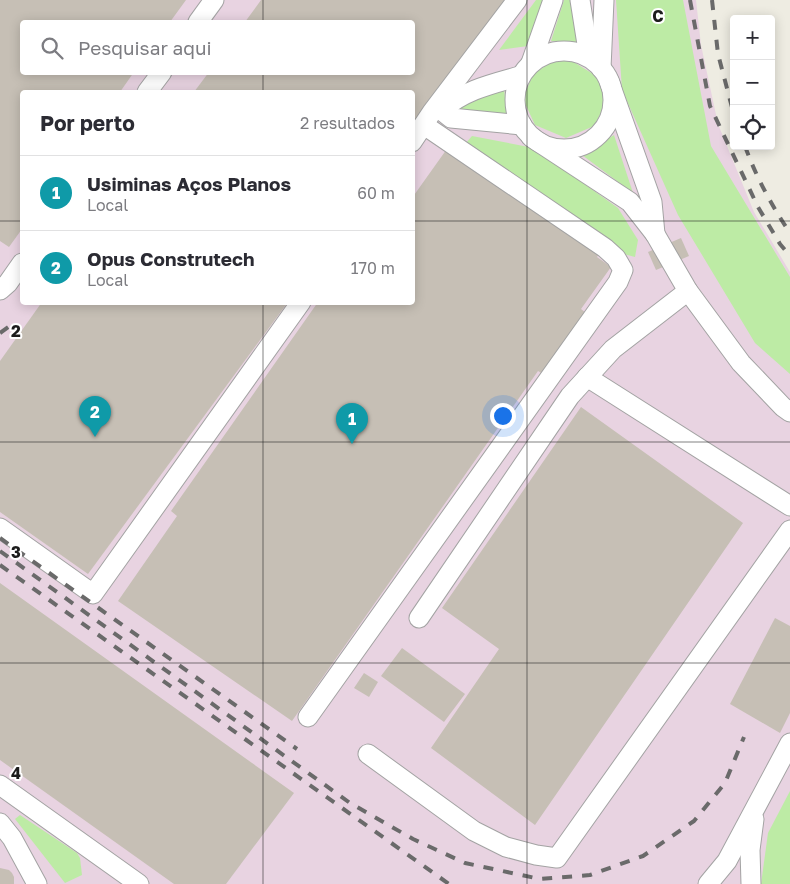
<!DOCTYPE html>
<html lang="pt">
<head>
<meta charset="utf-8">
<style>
	:root { --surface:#fff; --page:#f2f2f3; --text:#2b2b33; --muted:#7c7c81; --line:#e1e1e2; --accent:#7c3aed }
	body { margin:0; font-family:"Golos Text",sans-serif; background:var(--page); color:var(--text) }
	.controls { position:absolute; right:15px; top:15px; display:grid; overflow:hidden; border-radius:5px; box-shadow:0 2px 12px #0003 }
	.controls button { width:45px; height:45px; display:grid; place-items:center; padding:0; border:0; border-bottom:1px solid var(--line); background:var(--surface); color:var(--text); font:25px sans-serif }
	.you { position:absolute; left:502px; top:415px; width:18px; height:18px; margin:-12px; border:4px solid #fff; border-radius:50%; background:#1a73e8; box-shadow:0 0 0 8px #1a73e833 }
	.badge { display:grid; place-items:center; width:32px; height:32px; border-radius:50%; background:var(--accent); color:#fff; font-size:16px; font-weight:700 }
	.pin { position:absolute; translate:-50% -41px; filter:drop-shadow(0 1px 2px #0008) }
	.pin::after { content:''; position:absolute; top:26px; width:18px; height:15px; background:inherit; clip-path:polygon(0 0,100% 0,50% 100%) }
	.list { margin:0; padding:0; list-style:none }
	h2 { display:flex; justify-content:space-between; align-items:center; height:65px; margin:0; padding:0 20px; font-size:21px }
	h2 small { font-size:16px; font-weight:400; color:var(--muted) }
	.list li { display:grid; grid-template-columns:32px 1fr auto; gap:15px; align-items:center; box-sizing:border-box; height:75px; padding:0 20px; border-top:1px solid var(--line) }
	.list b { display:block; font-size:19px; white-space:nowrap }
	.list p { margin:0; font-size:16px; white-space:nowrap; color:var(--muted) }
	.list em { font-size:16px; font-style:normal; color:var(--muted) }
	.icon { flex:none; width:28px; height:28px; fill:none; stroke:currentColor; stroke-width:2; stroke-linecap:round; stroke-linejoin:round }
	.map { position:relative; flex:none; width:790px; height:884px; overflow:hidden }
	.search { position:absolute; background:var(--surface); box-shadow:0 2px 12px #0003; left:20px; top:20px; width:395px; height:55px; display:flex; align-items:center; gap:12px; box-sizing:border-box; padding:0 18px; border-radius:5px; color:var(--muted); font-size:19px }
	.panel { position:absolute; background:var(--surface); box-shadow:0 2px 12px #0003; left:20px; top:90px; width:395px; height:215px; border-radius:5px }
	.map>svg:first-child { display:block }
	.industrial { fill:#e8d3e1; fill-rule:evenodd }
	.grass { fill:#bdeba5 }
	.building { fill:#c6bfb5 }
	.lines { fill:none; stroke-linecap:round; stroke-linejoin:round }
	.minor-casing { stroke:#a3a3a3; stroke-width:21 }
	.minor { stroke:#fff; stroke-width:19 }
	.rail { stroke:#6a6a6a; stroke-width:4; stroke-dasharray:10 10; stroke-linecap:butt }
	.grid { fill:none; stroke:#1c1c1c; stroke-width:1; stroke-opacity:0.55 }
	.grid-label { font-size:16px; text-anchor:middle; font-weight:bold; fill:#1c1c1c; stroke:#fff; stroke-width:4; stroke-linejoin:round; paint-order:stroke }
</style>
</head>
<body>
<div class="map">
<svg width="790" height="884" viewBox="0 0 790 884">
	<rect width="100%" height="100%" fill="#eeece2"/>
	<!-- industrial -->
	<path class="industrial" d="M0 0H696L701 45 718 124 754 212 790 272V884H0ZM22 22H412V72H22ZM22 92H412V302H22Z"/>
	<!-- grass -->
	<g class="grass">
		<path d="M536 0H544L528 46 499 50Z"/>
		<path d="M564 0H571L583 43 551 41Z"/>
		<path d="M616 0H683L711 146 790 277V374L755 343 678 215 622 90Z"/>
		<path d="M555 60 572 61 598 77 606 103 594 126 566 138 535 125 523 99 533 74Z"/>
		<path d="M504 88 507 117 454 110Z"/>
		<path d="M614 135 633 193 582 155Z"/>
		<path d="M472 136 534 148 618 208 638 240 635 257 620 253 465 144Z"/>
		<path d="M790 791V884H761L768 833Z"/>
		<path d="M20 815 77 853 80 858 82 875 65 883 15 819Z"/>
	</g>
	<!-- building -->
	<g class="building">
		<path d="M0 0H186L170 22H22V72H134L120 92H22V229L9 247 0 241Z"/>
		<path d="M261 0H511L412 134V92H194L209 72H412V22H245Z"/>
		<path d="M449 146 600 252 597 257 611 267 581 309 591 317 548 377 538 371 292 721 118 601 177 516 171 511 318 302H412V198Z"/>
		<path d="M681 238 689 256 656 270 648 252Z"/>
		<path d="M42 302H288L88 574 0 512V361Z"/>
		<path d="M581 407 743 523 535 825 431 748 499 649 442 608Z"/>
		<path d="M0 583 294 793 226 884H174L0 760Z"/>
		<path d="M775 618 790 626V713L780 733 730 704Z"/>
		<path d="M402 648 465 694 444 722 381 676Z"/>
		<path d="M364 673 378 682 369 697 354 688Z"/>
		<path d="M0 868 9 870 12 873 14 877V884H0Z"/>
	</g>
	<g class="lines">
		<!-- minor casing -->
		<g class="minor-casing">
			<g id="minor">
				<path d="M580 0 589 57"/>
				<path d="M198 22 214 0"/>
				<circle cx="564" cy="100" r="49"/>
				<path d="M531 63 553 0"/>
				<path d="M601 68 604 0"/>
				<path d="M147 92 162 72"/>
				<path d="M441 110 451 118 522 125"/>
				<path d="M442 110C464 90 492 84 520 76"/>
				<path d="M531 137 630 202 655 234 652 202 609 81"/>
				<path d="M412 142 432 112 517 0"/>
				<path d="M655 234 688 291 741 363 783 407 790 412"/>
				<path d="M0 290 8 283 22 263"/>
				<path d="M587 377 790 506"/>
				<path d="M0 528 93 594 301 302"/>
				<path d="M419 618 570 396 613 349 688 291"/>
				<path d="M308 717 618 282 623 270 616 258 605 248 424 125"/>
				<path d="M368 754 474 831 506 847 536 855 557 858 790 530"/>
				<path d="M0 785 139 884"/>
				<path d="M0 823 12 838 37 884"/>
				<path d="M708 884 727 861 790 743"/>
				<path d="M751 884 750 850 754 819"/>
			</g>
		</g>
		<!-- minor -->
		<use href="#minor" class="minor"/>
		<!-- rail -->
		<g class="rail">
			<path d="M690 0 710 106 758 207 780 244 790 256"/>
			<path d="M712 0 718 54 734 115"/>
			<path d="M745 146C756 177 772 206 790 233"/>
			<path d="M0 333 14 323"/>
			<path d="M0 538 297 749"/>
			<path d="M0 551 350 803 413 839 465 863 540 879 590 875 643 856 694 821 725 783 744 737"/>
			<path d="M0 565 449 884"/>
		</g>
	</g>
	<!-- grid -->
	<path class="grid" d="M263 0V22M527 0V884M263 72V92M0 221H22M412 221H790M263 302V884M0 442H790M0 663H790"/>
	<g class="grid-label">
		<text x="658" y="22">C</text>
		<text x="16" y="337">2</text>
		<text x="16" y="558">3</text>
		<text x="16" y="779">4</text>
	</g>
</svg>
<div class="controls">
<button>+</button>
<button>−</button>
<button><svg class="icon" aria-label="locate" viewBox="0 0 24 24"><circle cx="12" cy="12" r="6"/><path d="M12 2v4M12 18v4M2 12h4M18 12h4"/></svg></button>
</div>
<div class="you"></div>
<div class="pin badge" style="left:352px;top:444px;background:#0f9aa8">1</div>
<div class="pin badge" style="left:95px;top:437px;background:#0f9aa8">2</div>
<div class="search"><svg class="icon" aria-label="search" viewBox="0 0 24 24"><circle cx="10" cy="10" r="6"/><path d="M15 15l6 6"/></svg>Pesquisar aqui</div>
<section class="panel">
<h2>Por perto<small>2 resultados</small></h2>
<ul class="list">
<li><span class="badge" style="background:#0f9aa8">1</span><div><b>Usiminas Aços Planos</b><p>Local</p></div><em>60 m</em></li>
<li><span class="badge" style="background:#0f9aa8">2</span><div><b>Opus Construtech</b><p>Local</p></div><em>170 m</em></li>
</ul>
</section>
</div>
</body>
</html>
